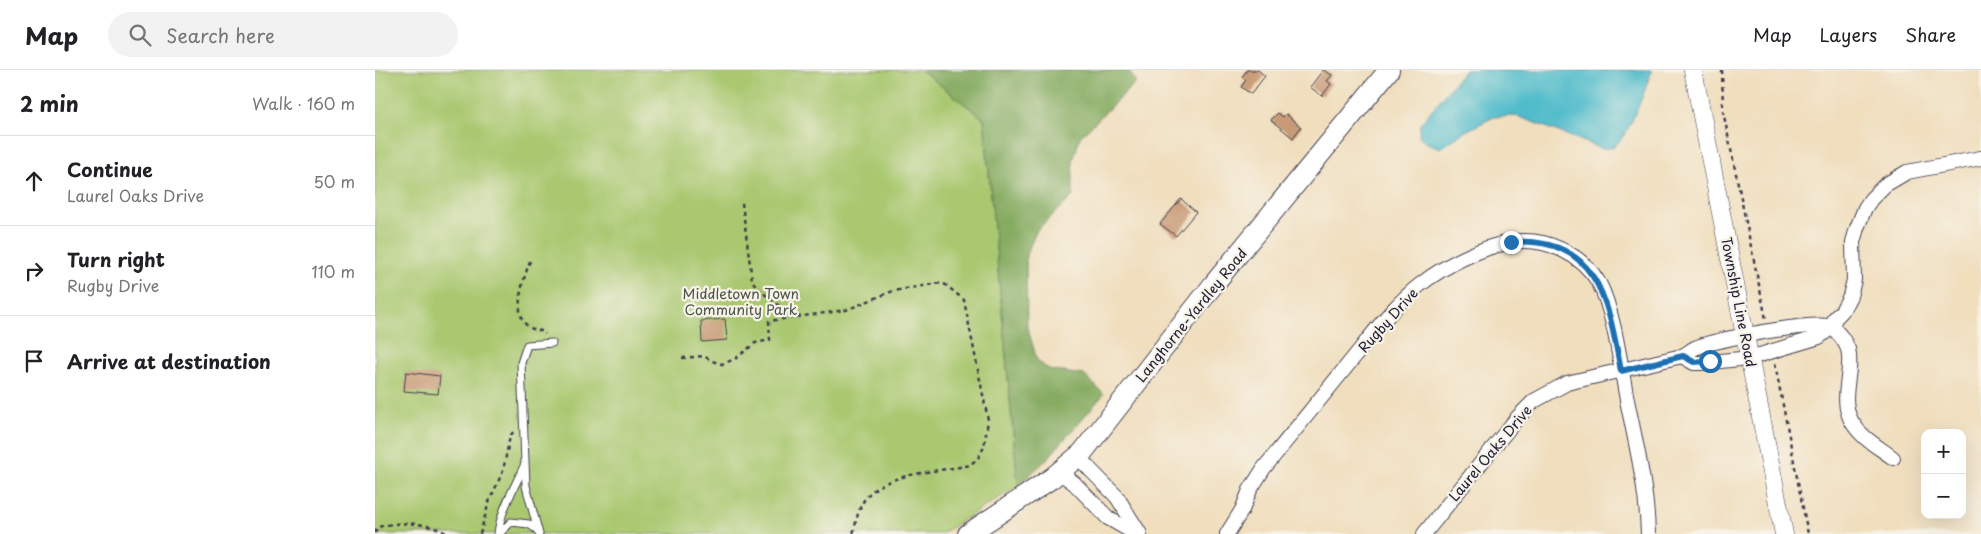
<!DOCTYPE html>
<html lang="en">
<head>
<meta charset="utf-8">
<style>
	:root { --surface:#fff; --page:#f2f2f2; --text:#202124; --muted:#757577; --line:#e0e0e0 }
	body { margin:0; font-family:"Playpen Sans",sans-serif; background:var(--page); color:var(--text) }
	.controls { position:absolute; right:15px; bottom:15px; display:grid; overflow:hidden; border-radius:10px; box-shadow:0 5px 20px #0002 }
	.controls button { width:45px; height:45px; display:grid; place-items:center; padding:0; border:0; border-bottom:1px solid var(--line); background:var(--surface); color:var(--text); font:25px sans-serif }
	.stop { position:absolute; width:15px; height:15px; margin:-11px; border:4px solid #1f6fb2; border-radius:50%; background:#fff }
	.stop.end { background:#1f6fb2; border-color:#fff; box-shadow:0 1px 5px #0008 }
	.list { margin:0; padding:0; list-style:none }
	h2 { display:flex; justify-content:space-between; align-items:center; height:65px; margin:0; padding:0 20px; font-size:21px }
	h2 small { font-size:16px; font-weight:400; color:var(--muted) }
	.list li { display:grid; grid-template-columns:32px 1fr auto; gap:15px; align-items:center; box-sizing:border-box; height:90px; padding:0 20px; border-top:1px solid var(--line) }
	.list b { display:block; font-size:19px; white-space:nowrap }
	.list p { margin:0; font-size:16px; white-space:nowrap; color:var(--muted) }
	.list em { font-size:16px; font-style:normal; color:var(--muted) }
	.icon { flex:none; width:28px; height:28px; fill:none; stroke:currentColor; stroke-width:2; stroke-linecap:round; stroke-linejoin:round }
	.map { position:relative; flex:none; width:1606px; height:464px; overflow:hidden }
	header { display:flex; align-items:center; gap:30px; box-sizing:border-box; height:70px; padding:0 25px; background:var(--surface); border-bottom:1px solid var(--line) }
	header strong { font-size:24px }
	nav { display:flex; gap:28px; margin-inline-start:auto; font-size:18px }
	.search { width:350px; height:45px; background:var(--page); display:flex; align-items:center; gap:12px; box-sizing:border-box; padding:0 18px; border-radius:28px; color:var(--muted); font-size:19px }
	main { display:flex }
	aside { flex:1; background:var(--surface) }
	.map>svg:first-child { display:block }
	.green { fill:#a9c870; stroke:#667556 }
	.forest { fill:#86ac62; stroke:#54674e }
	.water { fill:#4fbbcb; stroke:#386e83 }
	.building { fill:#c89a76 }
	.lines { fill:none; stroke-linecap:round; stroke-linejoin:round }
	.service-casing { stroke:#413e4e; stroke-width:9 }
	.minor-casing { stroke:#413e4e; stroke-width:16 }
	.tertiary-casing { stroke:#413e4e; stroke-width:19 }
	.secondary-casing { stroke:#413e4e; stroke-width:22 }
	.path { stroke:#413e4e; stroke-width:2.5; stroke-dasharray:4 4; stroke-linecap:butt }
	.service { stroke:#fff; stroke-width:7 }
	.minor { stroke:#fff; stroke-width:14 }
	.tertiary { stroke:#fff; stroke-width:18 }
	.secondary { stroke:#fff; stroke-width:20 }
	.route { stroke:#1f6fb2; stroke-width:6 }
	.labels { text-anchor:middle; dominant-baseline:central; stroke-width:4.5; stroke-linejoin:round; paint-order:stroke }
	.park-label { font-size:14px; fill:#4a544b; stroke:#f7f3e8 }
	.street-label { font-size:14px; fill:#22223b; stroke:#f7f3e8 }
</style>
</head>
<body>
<header>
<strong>Map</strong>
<div class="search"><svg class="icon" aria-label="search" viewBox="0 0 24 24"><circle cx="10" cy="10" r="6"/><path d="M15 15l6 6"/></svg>Search here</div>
<nav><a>Map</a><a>Layers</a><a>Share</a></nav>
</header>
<main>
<aside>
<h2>2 min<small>Walk · 160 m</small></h2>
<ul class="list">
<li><svg class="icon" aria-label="ahead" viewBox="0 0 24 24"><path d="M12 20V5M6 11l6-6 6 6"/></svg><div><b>Continue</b><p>Laurel Oaks Drive</p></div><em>50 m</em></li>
<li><svg class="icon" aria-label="right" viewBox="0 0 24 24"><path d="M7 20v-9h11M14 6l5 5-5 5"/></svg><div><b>Turn right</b><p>Rugby Drive</p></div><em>110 m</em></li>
<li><svg class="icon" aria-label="arrive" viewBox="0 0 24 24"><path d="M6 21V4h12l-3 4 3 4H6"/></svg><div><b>Arrive at destination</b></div></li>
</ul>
</aside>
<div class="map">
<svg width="1606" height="464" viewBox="0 0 1606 464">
	<rect width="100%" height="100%" fill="#f7f3e8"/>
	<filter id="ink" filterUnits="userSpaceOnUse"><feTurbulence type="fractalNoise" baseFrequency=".02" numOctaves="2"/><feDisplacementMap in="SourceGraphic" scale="10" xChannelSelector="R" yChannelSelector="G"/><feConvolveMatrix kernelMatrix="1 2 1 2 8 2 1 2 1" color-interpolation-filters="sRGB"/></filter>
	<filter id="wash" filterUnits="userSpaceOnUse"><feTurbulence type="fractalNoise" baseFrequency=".0096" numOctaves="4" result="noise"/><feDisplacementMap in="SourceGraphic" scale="20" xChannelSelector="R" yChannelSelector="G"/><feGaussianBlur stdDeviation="1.12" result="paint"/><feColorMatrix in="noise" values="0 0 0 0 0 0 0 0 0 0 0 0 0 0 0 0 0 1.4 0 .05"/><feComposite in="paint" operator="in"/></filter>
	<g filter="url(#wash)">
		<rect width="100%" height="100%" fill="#f0debd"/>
		<!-- green -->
		<path class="green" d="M0 0H546L609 49 643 416 566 464H0Z"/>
		<!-- forest -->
		<path class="forest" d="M546 0H753L761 12 705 67 698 91V126L662 160 651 185 652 256 662 290 674 300 709 305 729 324 673 388 643 416 609 49Z"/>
		<!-- water -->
		<path class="water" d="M1090 0H1276V2C1270 20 1255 65 1239 76 1236 78 1231 78 1228 79L1142 46 1119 47 1089 62 1065 78 1052 73 1044 66 1045 54Z"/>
		<g id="blocks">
			<!-- building -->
			<g class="building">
				<path d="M872 0H883L890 6 876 24 866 17 871 10 867 7Z"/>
				<path d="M948 0 957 5 952 11 956 14 947 26 935 17Z"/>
				<path d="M903 43 908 47 911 44 926 57 918 68 896 50Z"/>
				<path d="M806 129 821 142 801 166 785 154Z"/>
				<path d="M350 249 352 270 327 272 326 251Z"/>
				<path d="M31 302 65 306 63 324 29 321Z"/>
			</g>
		</g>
	</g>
	<g filter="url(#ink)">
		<use href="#blocks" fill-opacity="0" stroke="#413e4e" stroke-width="1"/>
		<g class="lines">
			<!-- service casing -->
			<g class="service-casing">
				<g id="service">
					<path d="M123 464C125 441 140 417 149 396"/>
					<path d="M124 464 136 452 154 454 162 460"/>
					<path d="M164 464 151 416 146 293 152 275 177 273"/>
				</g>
			</g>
			<!-- minor casing -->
			<g class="minor-casing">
				<g id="minor">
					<path d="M1457 257C1463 263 1470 270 1473 279 1479 302 1463 328 1477 352 1487 369 1504 377 1518 388"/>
					<path d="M1307 286 1319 293H1326L1375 288 1444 267 1457 257 1460 248 1467 241 1475 226 1479 210 1478 172 1482 158 1490 138 1496 129 1510 115 1532 102 1606 88"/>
					<path d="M702 386 742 427 765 464"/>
					<path d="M684 402 699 413 733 448 761 464"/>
					<path d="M852 464 867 440 875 420 889 398C920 360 950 323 980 286 1000 261 1020 234 1046 214 1069 196 1108 176 1137 172 1171 167 1207 184 1224 213 1239 241 1246 298 1252 330 1261 374 1272 419 1273 464"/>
					<path d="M1049 464 1143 347 1159 331 1192 313 1307 286C1312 284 1316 280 1320 278 1337 270 1442 250 1457 257"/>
				</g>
			</g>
			<!-- tertiary casing -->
			<g class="tertiary-casing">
				<path id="tertiary" d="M1318 0 1409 464"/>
			</g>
			<!-- secondary casing -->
			<g class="secondary-casing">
				<path id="secondary" d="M593 464 677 408 707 383 838 215 1014 0"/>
			</g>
			<!-- path -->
			<g class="path">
				<path d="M1347 0 1348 41 1391 249"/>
				<path d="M367 133 377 210 382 218 418 247"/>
				<path d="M155 191C147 213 131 259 168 261L170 264"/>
				<path d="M307 288 329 286 337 291 347 294 360 289 380 273 395 270 394 251 471 240 518 221 566 213 571 215 589 230 613 350 609 377 603 388 595 395C565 402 501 402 487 434 482 443 481 454 478 464"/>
				<path d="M1400 294 1433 464"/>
				<path d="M0 463 3 457C25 451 53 452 73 464"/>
				<path d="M105 464 114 432 128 401 135 366 140 360"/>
			</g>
			<!-- service -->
			<use href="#service" class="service"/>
			<!-- minor -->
			<use href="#minor" class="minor"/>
			<!-- tertiary -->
			<use href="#tertiary" class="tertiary"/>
			<!-- secondary -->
			<use href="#secondary" class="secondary"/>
		</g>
	</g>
	<g class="lines" filter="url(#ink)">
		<!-- route -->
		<path class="route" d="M1136 172C1224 166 1233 232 1246 301L1308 286 1319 292 1335 291"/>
	</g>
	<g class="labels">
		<!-- park labels -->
		<g class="park-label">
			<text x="366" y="223">Middletown Town<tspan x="366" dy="16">Community Park</tspan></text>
		</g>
		<!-- street labels -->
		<g class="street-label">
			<text transform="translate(1364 232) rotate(79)">Township Line Road</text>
			<text transform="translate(816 245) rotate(-51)">Langhorne-Yardley Road</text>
			<text transform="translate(1013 250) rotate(-48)">Rugby Drive</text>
			<text transform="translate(1115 383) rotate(-50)">Laurel Oaks Drive</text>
		</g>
	</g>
</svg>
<div class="controls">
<button>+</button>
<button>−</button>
</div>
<div class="stop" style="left:1335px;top:291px"></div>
<div class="stop end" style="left:1136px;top:172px"></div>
</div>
</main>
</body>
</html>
